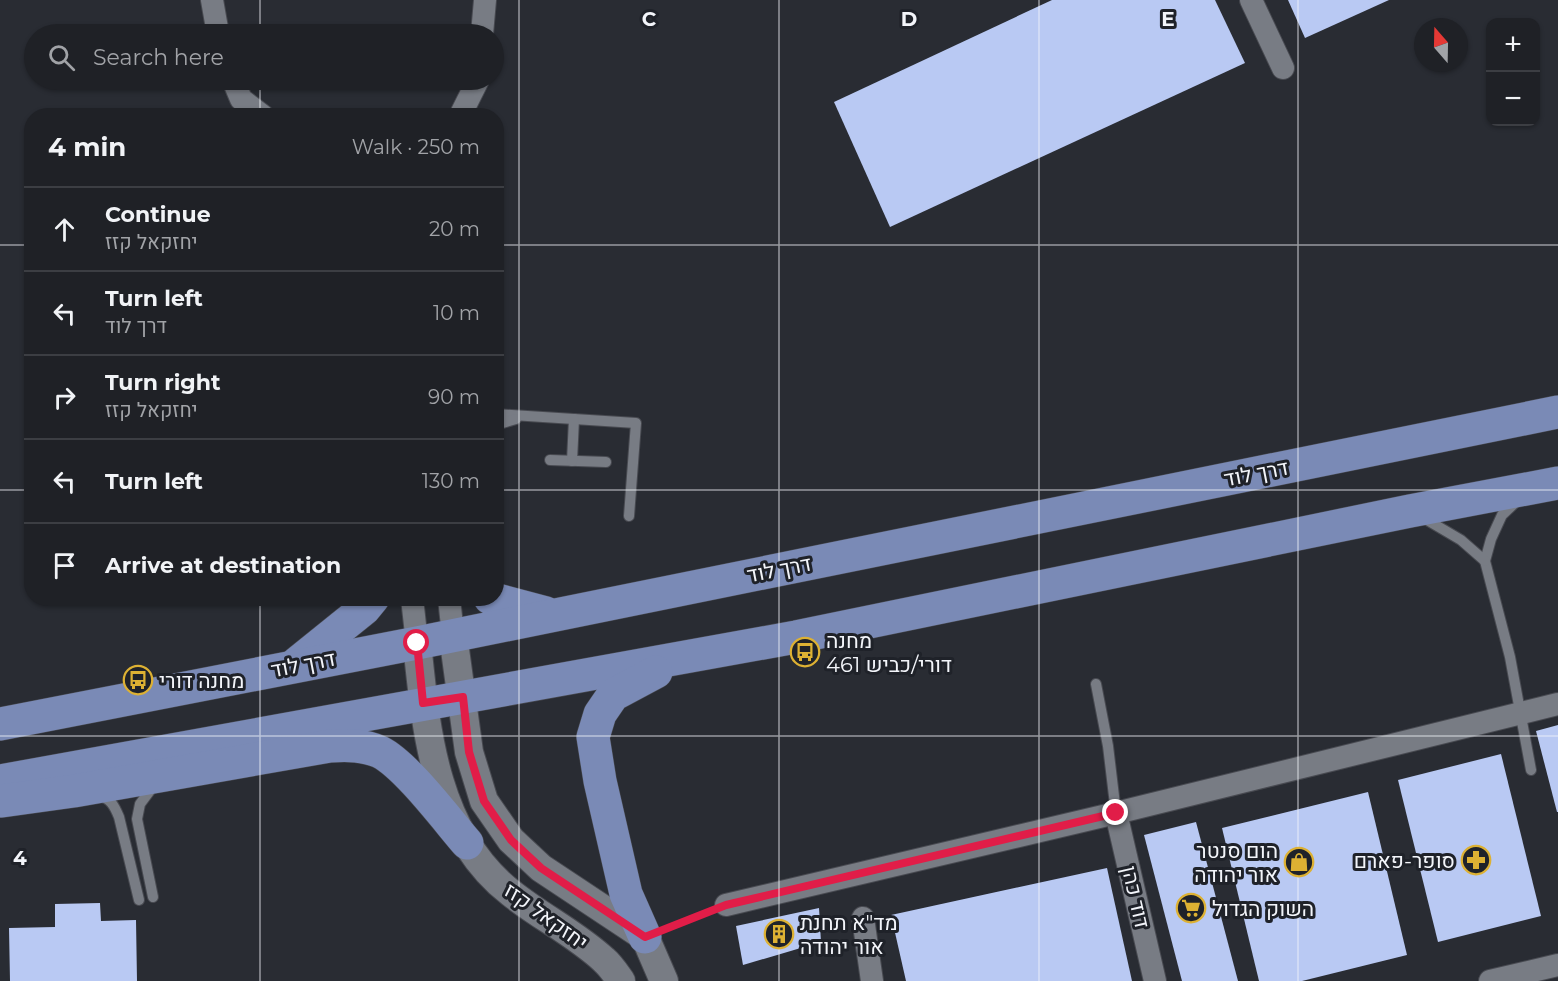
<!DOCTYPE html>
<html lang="en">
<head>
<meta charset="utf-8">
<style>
	:root { --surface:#1f2126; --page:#2c2e32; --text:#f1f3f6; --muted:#a1a3a7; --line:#3c3e43 }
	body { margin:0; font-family:Montserrat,Heebo,sans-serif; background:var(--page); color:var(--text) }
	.controls { position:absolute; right:18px; top:18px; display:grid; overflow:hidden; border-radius:12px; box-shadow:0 2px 4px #0004 }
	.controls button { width:54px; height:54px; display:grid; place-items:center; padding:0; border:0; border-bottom:2px solid var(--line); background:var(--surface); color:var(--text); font:30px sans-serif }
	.compass { position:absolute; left:1414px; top:18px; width:54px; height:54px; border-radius:50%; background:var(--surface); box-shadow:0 2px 4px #0004; rotate:340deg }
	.stop { position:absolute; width:18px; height:18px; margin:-14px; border:4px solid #e11d48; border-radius:50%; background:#fff }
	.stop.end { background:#e11d48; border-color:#fff; box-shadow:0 2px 6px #0008 }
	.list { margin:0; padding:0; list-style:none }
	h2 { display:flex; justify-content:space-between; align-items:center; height:78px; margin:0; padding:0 24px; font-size:26px }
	h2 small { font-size:20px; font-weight:400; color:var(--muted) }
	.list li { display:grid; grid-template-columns:39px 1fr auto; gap:18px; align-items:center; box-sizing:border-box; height:84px; padding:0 24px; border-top:2px solid var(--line) }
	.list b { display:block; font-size:22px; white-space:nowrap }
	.list p { margin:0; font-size:20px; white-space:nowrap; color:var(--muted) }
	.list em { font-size:20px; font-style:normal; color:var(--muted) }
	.icon { flex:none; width:33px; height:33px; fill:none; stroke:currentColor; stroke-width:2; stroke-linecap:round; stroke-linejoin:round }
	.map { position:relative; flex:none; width:1558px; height:981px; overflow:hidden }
	.search { position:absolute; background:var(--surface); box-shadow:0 2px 4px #0004; left:24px; top:24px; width:480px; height:66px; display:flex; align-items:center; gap:15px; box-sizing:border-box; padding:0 21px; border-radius:33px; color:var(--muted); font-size:22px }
	.panel { position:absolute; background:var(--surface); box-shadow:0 2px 4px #0004; left:24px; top:108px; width:480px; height:498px; border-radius:24px }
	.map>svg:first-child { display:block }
	.building { fill:#b9c9f3 }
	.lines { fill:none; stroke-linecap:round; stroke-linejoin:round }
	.service-casing { stroke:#484a51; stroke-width:12 }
	.minor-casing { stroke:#484a51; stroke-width:24 }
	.tertiary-casing { stroke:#484a51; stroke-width:30 }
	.primary-casing { stroke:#484a51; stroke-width:34 }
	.path { stroke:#797b82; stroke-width:4; stroke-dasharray:3 4.5; stroke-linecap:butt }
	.service { stroke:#787c84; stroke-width:10 }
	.minor { stroke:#787c84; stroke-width:22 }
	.tertiary { stroke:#787c84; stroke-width:28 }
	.primary { stroke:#7a8ab6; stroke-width:33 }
	.route { stroke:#e11d48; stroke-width:8 }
	.grid { fill:none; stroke:#f3f5fa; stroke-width:1.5; stroke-opacity:0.55 }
	.labels { text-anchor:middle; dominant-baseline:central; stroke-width:6; stroke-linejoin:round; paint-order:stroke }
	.street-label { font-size:21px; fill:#f3f5fa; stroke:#1f2229 }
	.poi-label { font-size:21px; fill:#f3f5fa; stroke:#1f2229; text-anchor:start }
	.grid-label { font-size:20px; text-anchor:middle; font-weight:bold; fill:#f3f5fa; stroke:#1f2229; stroke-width:6; stroke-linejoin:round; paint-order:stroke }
</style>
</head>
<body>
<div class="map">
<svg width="1558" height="981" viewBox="0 0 1558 981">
	<rect width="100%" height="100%" fill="#292c33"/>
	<!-- building -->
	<g class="building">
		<path d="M1052 0H1215L1245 63 890 227 834 102Z"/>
		<path d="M1288 0H1389L1305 38Z"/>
		<path d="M1558 725V812H1557L1536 731Z"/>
		<path d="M1501 754 1541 916 1438 942 1398 780Z"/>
		<path d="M1368 792 1407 955 1302 981H1259L1222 828Z"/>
		<path d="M1196 822 1238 981H1182L1144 835Z"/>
		<path d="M1107 868 1132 981H906L891 915Z"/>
		<path d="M100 903 101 921 136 920 137 981H10L9 928 55 927V904Z"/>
		<path d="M819 908 821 942 743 965 736 926Z"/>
	</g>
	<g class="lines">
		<!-- service casing -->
		<g class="service-casing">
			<g id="service">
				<path d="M496 414 636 423 629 516"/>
				<path d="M496 425 516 419"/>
				<path d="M550 460 606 462"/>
				<path d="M572 461 574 419"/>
				<path d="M1518 500 1502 515 1491 539 1485 561 1510 657 1531 770"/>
				<path d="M1422 517 1461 540 1485 561"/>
				<path d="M1096 684 1108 746 1116 813"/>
				<path d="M98 795C111 799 114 805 119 817L139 900"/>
				<path d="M153 897 137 819 140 804 152 788 156 785"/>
			</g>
		</g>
		<!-- minor casing -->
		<g class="minor-casing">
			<g id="minor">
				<path d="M212 0 218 34"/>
				<path d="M1251 0 1283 68"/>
				<path d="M482 34 485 0"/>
				<path d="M233 80 241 99 263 116"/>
				<path d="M460 116 478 80"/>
				<path d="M412 598 417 643"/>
				<path d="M449 598 453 635"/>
				<path d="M1116 813 1155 981"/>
				<path d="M726 905 1116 813 1558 704"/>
				<path d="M863 918 872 981"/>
				<path d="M1490 981 1558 965"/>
			</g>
		</g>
		<!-- tertiary casing -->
		<g class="tertiary-casing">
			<g id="tertiary">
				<path d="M453 635 469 752 484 801 511 840 541 868 645 937 664 981"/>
				<path d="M417 643C426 731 435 834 511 893 541 917 576 934 604 960 611 966 616 974 621 981"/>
			</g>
		</g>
		<!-- primary casing -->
		<g class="primary-casing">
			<g id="primary">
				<path d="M490 598 546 613"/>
				<path d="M297 663 364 609 373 598"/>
				<path d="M0 724 417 643 1558 412"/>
				<path d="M0 781 796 637 1410 511 1558 483"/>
				<path d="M2 801 74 791 330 746C348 745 364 745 380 752 406 765 447 820 467 843"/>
				<path d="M645 937 626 894 600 781 593 737 600 714 613 695 656 672"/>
			</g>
		</g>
		<!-- path -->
		<path class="path" d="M671 927 706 913"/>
		<!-- service -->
		<use href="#service" class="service"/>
		<!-- minor -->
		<use href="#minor" class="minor"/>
		<!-- tertiary -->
		<use href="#tertiary" class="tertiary"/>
		<!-- primary -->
		<use href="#primary" class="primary"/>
	</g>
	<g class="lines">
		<!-- route -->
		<path class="route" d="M417 643 423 703 463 697 469 752 484 801 511 840 541 868 645 937 726 905 1116 813"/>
	</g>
	<!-- grid -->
	<path class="grid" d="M260 0V34M519 0V981M779 0V981M1039 0V981M1298 0V981M260 80V116M0 245H32M496 245H1558M0 490H32M496 490H1558M260 598V981M0 736H1558"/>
	<!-- icons -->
	<defs>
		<g id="bus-ring" transform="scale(1.5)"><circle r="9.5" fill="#1f2229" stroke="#ddb133" stroke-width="1.5"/><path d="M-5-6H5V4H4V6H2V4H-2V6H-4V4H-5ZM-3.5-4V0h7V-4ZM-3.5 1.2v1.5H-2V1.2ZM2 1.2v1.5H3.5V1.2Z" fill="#ddb133"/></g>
		<g id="pharmacy-ring" transform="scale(1.5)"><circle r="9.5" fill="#1f2229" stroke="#ddb133" stroke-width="1.5"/><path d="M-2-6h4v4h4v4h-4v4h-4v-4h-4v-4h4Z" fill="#ddb133"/></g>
		<g id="shop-ring" transform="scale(1.5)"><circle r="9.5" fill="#1f2229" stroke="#ddb133" stroke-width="1.5"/><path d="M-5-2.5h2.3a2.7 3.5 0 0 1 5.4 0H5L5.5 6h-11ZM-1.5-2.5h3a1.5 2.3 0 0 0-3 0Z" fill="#ddb133"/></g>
		<g id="supermarket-ring" transform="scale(1.5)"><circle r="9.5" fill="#1f2229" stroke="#ddb133" stroke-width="1.5"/><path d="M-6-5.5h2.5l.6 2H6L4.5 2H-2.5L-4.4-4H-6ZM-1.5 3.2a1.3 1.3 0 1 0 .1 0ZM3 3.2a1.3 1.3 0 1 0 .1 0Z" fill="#ddb133"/></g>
		<g id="building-ring" transform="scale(1.5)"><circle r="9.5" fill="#1f2229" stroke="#ddb133" stroke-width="1.5"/><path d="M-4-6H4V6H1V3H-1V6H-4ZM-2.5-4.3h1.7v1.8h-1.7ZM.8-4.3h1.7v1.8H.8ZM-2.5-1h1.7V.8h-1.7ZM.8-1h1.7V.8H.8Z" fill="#ddb133"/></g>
	</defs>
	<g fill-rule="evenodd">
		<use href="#bus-ring" x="805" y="652"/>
		<use href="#bus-ring" x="138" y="680"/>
		<use href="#pharmacy-ring" x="1476" y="860"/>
		<use href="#shop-ring" x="1299" y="862"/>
		<use href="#supermarket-ring" x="1191" y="908"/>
		<use href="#building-ring" x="779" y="934"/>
	</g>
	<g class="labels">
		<!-- street labels -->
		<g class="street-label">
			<text transform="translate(1256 473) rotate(-11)">דרך לוד</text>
			<text transform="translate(779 569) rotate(-11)">דרך לוד</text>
			<text transform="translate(303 664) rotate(-11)">דרך לוד</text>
			<text transform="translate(1136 897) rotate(77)">דוד כהן</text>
			<text transform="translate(546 916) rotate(36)">יחזקאל קזז</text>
		</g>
		<!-- poi labels -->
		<g class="poi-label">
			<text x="826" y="640">מחנה<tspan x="826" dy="24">דורי/כביש 461</tspan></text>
			<text x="159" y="680">מחנה דורי</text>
			<text x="1278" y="850" text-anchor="end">הום סנטר<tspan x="1278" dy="24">אור יהודה</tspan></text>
			<text x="1455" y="860" text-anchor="end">סופר-פארם</text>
			<text x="1212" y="908">השוק הגדול</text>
			<text x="800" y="922">מד"א תחנת<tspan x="800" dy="24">אור יהודה</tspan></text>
		</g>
	</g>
	<g class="grid-label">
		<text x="649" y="26">C</text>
		<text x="909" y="26">D</text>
		<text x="1168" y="26">E</text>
		<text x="20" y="865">4</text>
	</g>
</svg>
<div class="controls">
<button>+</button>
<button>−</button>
</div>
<svg class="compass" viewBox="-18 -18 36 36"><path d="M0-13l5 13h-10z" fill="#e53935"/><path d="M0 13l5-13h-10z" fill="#a1a3a7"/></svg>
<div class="stop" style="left:417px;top:643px"></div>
<div class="stop end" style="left:1116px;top:813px"></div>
<div class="search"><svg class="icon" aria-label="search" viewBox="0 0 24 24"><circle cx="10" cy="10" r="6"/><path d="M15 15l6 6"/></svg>Search here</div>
<section class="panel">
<h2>4 min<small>Walk · 250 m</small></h2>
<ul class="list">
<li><svg class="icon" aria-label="ahead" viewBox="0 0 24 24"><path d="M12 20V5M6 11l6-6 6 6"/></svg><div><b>Continue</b><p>יחזקאל קזז</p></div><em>20 m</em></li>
<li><svg class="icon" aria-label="left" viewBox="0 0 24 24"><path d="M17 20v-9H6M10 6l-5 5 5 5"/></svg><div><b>Turn left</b><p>דרך לוד</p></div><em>10 m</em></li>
<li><svg class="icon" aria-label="right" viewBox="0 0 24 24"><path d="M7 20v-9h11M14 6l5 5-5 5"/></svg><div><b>Turn right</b><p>יחזקאל קזז</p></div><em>90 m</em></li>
<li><svg class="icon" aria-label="left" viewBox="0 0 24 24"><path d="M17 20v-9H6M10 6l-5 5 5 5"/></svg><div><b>Turn left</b></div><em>130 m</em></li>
<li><svg class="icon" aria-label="arrive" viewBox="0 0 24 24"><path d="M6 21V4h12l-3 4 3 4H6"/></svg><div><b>Arrive at destination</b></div></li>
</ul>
</section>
</div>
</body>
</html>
